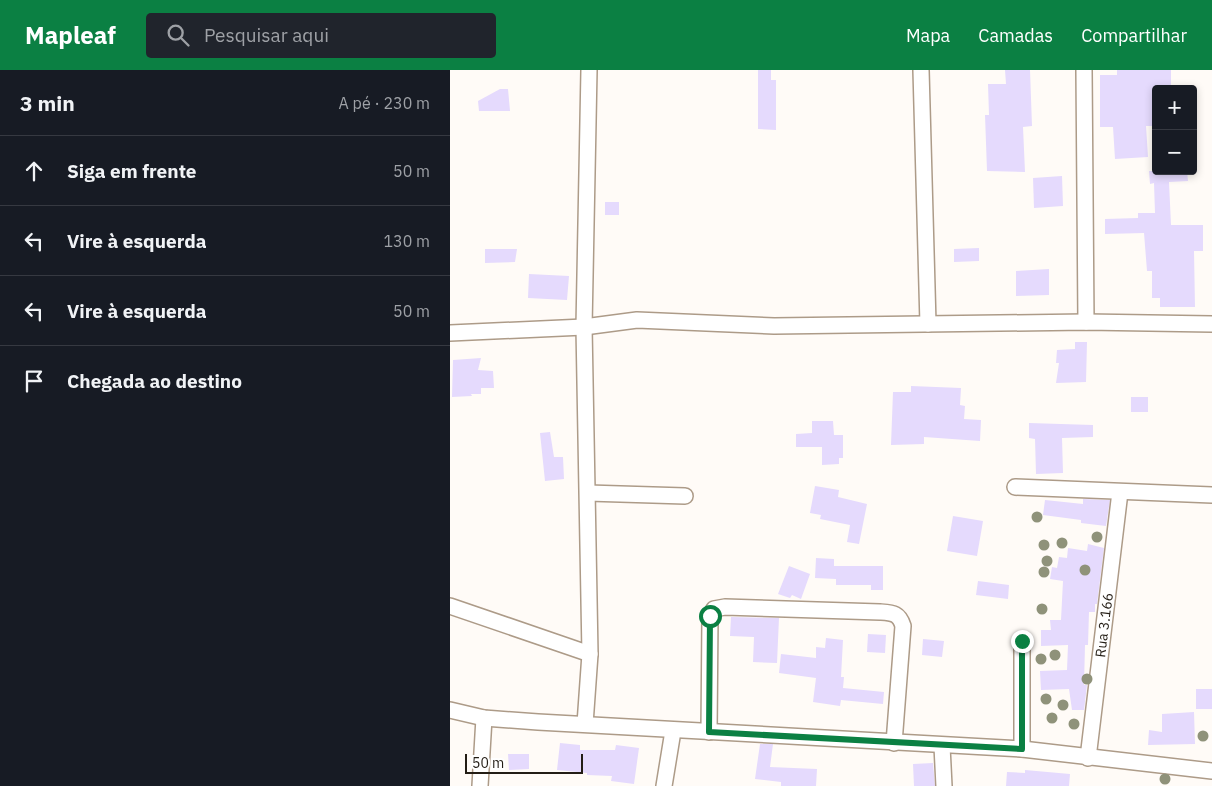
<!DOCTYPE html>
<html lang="pt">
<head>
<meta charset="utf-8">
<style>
	:root { --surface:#171b24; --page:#20242c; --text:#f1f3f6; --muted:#9ea1a6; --line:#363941; --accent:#0b8043 }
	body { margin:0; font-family:"IBM Plex Sans",sans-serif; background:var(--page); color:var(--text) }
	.controls { position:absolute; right:15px; top:15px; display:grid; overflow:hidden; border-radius:5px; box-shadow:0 2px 8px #0003 }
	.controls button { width:45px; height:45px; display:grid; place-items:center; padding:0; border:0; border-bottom:1px solid var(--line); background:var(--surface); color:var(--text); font:25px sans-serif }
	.scale { position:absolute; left:15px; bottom:12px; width:118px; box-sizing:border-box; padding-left:5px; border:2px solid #231d15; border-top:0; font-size:14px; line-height:18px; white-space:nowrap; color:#231d15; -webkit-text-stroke:4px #fff; paint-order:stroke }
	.stop { position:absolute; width:15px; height:15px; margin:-11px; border:4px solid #0b8043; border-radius:50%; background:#fff }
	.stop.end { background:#0b8043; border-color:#fff; box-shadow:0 1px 5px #0008 }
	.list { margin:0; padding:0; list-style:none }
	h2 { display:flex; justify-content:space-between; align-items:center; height:65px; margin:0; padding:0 20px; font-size:21px }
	h2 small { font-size:16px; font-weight:400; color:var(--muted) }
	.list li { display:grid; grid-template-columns:32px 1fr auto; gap:15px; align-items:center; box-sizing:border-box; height:70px; padding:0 20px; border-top:1px solid var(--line) }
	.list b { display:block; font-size:19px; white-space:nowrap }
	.list em { font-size:16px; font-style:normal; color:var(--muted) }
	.icon { flex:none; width:28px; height:28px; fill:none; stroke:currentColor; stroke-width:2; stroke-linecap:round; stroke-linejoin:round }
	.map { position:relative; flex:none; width:762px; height:716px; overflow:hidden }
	header { display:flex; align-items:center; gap:30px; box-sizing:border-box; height:70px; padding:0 25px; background:var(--accent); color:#fff }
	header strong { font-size:24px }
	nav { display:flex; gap:28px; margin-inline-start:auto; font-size:18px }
	.search { width:350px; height:45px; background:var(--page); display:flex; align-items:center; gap:12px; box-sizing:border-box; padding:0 18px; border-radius:5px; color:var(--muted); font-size:19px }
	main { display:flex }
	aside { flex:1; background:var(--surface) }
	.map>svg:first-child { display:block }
	.building { fill:#e5dafd }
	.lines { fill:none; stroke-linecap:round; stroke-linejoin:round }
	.minor-casing { stroke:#ad9b88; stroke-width:18 }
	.minor { stroke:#fff; stroke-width:15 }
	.tree { fill:#8f927a }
	.route { stroke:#0b8043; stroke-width:6 }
	.labels { text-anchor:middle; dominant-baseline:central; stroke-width:4; stroke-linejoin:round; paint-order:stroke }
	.street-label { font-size:14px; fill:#231d15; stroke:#fff }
</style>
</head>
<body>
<header>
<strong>Mapleaf</strong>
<div class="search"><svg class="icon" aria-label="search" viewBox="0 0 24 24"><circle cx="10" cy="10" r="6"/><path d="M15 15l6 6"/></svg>Pesquisar aqui</div>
<nav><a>Mapa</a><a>Camadas</a><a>Compartilhar</a></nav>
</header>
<main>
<aside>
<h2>3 min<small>A pé · 230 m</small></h2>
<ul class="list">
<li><svg class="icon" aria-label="ahead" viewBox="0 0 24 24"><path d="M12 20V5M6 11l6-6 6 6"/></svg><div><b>Siga em frente</b></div><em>50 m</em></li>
<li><svg class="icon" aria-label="left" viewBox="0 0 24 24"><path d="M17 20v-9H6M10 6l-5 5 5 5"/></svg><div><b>Vire à esquerda</b></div><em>130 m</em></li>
<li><svg class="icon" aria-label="left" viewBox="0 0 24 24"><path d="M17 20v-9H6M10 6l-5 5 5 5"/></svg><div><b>Vire à esquerda</b></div><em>50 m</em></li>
<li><svg class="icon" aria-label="arrive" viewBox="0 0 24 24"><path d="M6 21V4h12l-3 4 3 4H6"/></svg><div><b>Chegada ao destino</b></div></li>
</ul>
</aside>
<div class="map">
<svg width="762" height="716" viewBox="0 0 762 716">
	<rect width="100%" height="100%" fill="#fffbf7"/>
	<!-- building -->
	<g class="building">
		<path d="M308 0H321V10H326V60L308 59Z"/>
		<path d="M555 0H580L582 56 573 57 575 102 537 101 535 45H539L538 14H556Z"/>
		<path d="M667 0H721V19H706V56H696L698 87 665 89 663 57H650V5H667Z"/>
		<path d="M50 19H58L60 41H29L28 31Z"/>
		<path d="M699 101H737L738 111 719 112 721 155H753V181H744L745 237H710V228H702V201H697L694 163 655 164V149L688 148V143H705L704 113 700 114Z"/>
		<path d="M612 106 613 136 584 138 583 108Z"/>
		<rect x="155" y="132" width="14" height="13"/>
		<path d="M529 178V191L504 192V179Z"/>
		<path d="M35 179H67L65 192 35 193Z"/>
		<path d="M599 199V225L566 226V201Z"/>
		<path d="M79 204 119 206 117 230 78 228Z"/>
		<path d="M625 272H637L636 312 606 313 609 293H606L607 280 625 279Z"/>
		<path d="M31 288 28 300 43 301 44 318H31V324H21L22 326 2 327 3 290Z"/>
		<path d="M461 316 511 318 510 335 515 336 514 349 531 350 530 371 474 367V374L441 375 443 322H461Z"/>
		<rect x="681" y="327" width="17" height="15"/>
		<path d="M362 351H383L384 365H393V388H389V394L372 395V377H346V364L362 363Z"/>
		<path d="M579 353 643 355V367L612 368 613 403 586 404 585 369 579 368Z"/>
		<path d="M100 362 104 387H113L114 409 95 411 90 363Z"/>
		<path d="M365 416 389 420 388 427 417 434 409 474 397 472 400 455 370 449 371 445 360 443Z"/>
		<path d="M633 429 660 430 656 456 631 453V450L593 445 595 430 633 434Z"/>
		<path d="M503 446 533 451 527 486 497 481Z"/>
		<path d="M638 474 654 478 647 534H645V542H639L638 575H635L634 615H637L634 640H622L619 619 591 620 590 601 617 600 618 575 591 576V560H601L600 550H611L613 511 600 509 602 497 607 498 609 487 617 488 618 478 637 481Z"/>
		<path d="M366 488 384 489V496H433V520H421V515H386V509L365 508Z"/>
		<path d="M339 496 360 504 351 529 342 525 340 528 328 524Z"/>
		<path d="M528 511 559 515 558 529 526 525Z"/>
		<path d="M281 547 329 548 327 593 303 592 304 567 280 566Z"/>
		<path d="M418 564 436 565 435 583 417 582Z"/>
		<path d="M376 568 393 570 391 607H394L393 618 434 622 433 634 391 630 390 636 363 632 366 608 329 603 331 584 366 588V577L375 578Z"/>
		<path d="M473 569 494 571 492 587 472 585Z"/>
		<rect x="746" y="619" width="16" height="20"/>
		<path d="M744 642 745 674 698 675 699 660 712 662V644Z"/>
		<path d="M110 673 130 675V680H165L166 675 189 678 184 714 161 711 162 706 137 705V703L107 700Z"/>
		<path d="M310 674H323L320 697 367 699 366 716H331V712L305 709Z"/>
		<path d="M58 684H79V699L59 700Z"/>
		<path d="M483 693 485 716H464L463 694Z"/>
		<path d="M575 700 620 704 619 716H556L557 702 575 703Z"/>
	</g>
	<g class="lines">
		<!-- minor casing -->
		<g class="minor-casing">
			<g id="minor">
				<path d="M471 0 478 254"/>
				<path d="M634 0 636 252"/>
				<path d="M0 263 134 257 187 250 324 256 636 252 762 254"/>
				<path d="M565 417 762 425"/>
				<path d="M138 423 235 426"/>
				<path d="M0 536 140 584"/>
				<path d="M572 571V679"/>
				<path d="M0 640 34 648 88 652 572 679 762 701"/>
				<path d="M135 654 140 584 134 257 139 0"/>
				<path d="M259 662 260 546 264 539 275 537 430 542C443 543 449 543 453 556L444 673"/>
				<path d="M492 676 494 716"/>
				<path d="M638 688 670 422"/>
				<path d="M30 716 34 648"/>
				<path d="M214 716 223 661"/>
			</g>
		</g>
		<!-- minor -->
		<use href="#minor" class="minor"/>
	</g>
	<!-- trees -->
	<g class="tree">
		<circle cx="587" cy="447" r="5.5"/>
		<circle cx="647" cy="467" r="5.5"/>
		<circle cx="612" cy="473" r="5.5"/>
		<circle cx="594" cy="475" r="5.5"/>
		<circle cx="597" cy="491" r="5.5"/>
		<circle cx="635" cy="500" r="5.5"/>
		<circle cx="594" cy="502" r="5.5"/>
		<circle cx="592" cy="539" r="5.5"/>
		<circle cx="605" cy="585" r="5.5"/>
		<circle cx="591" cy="589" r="5.5"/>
		<circle cx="637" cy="609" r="5.5"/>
		<circle cx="596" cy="629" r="5.5"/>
		<circle cx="613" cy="635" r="5.5"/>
		<circle cx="602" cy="648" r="5.5"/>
		<circle cx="624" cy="654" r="5.5"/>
		<circle cx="753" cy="666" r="5.5"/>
		<circle cx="715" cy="709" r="5.5"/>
	</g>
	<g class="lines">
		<!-- route -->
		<path class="route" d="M260 546 259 662 572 679V571"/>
	</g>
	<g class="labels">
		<!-- street labels -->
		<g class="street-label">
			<text transform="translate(654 555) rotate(-83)">Rua 3.166</text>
		</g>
	</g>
</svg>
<div class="controls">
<button>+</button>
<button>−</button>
</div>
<div class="scale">50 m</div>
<div class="stop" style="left:260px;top:546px"></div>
<div class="stop end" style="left:572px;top:571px"></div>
</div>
</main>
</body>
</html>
